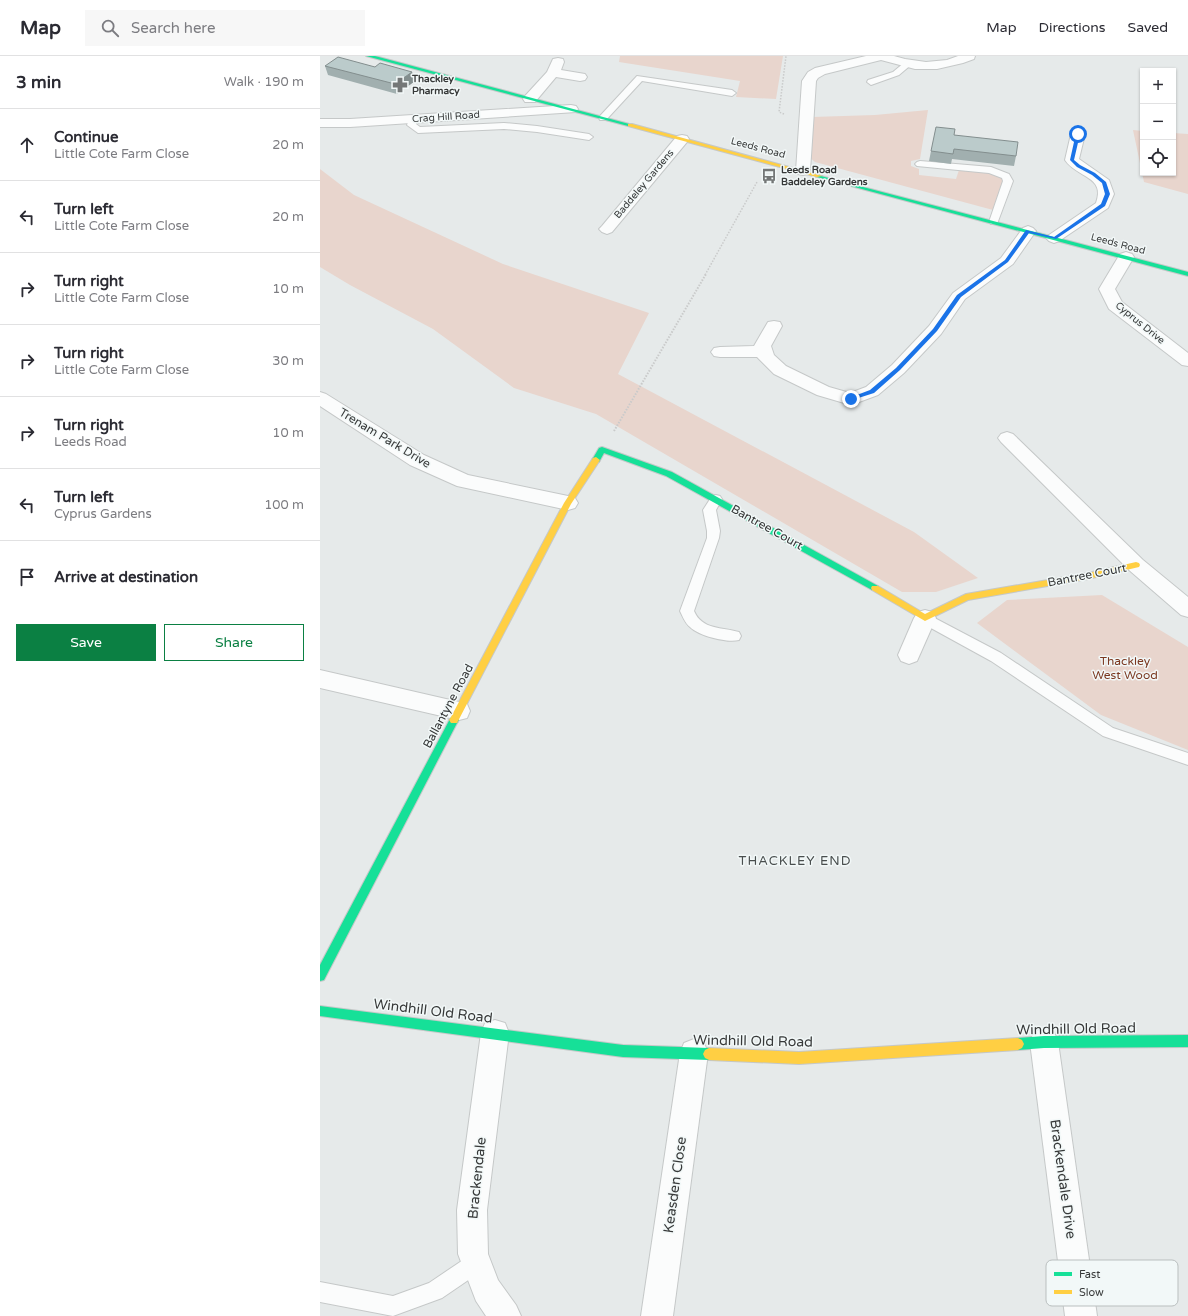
<!DOCTYPE html>
<html lang="en">
<head>
<meta charset="utf-8">
<style>
	:root { --surface:#fff; --page:#f7f7f7; --text:#2b2b33; --muted:#7c7c81; --line:#e1e1e2; --accent:#0b8043 }
	body { margin:0; font-family:"Varela Round",sans-serif; background:var(--page); color:var(--text) }
	.controls { position:absolute; right:12px; top:12px; display:grid; overflow:hidden; border-radius:0px; box-shadow:0 1px 3px #0004 }
	.controls button { width:36px; height:36px; display:grid; place-items:center; padding:0; border:0; border-bottom:1px solid var(--line); background:var(--surface); color:var(--text); font:20px sans-serif }
	.stop { position:absolute; width:12px; height:12px; margin:-9px; border:3px solid #1a73e8; border-radius:50%; background:#fff }
	.stop.end { background:#1a73e8; border-color:#fff; box-shadow:0 1px 4px #0008 }
	.list { margin:0; padding:0; list-style:none }
	h2 { display:flex; justify-content:space-between; align-items:center; height:52px; margin:0; padding:0 16px; font-size:17px }
	h2 small { font-size:13px; font-weight:400; color:var(--muted) }
	.list li { display:grid; grid-template-columns:26px 1fr auto; gap:12px; align-items:center; box-sizing:border-box; height:72px; padding:0 16px; border-top:1px solid var(--line) }
	.list b { display:block; font-size:15px; white-space:nowrap }
	.list p { margin:0; font-size:13px; white-space:nowrap; color:var(--muted) }
	.list em { font-size:13px; font-style:normal; color:var(--muted) }
	.actions { display:flex; gap:8px; padding:12px 16px }
	.actions a { flex:1; padding:9px 0; border:1px solid var(--accent); border-radius:0px; text-align:center; font-size:14px; color:var(--accent) }
	.actions .main { background:var(--accent); color:#fff }
	.icon { flex:none; width:22px; height:22px; fill:none; stroke:currentColor; stroke-width:2; stroke-linecap:round; stroke-linejoin:round }
	.map { position:relative; flex:none; width:868px; height:1260px; overflow:hidden }
	header { display:flex; align-items:center; gap:24px; box-sizing:border-box; height:56px; padding:0 20px; background:var(--surface); border-bottom:1px solid var(--line) }
	header strong { font-size:19px }
	nav { display:flex; gap:22px; margin-inline-start:auto; font-size:14px }
	.search { width:280px; height:36px; background:var(--page); display:flex; align-items:center; gap:10px; box-sizing:border-box; padding:0 14px; border-radius:0px; color:var(--muted); font-size:15px }
	main { display:flex }
	aside { flex:1; background:var(--surface) }
	.map>svg:first-child { display:block }
	.green { fill:#e8d5cd }
	.lines { fill:none; stroke-linecap:round; stroke-linejoin:round }
	.lane-casing { stroke:#c5c8c8; stroke-width:2 }
	.street-casing { stroke:#c5c8c8; stroke-width:2 }
	.fast-casing { stroke:#c5c8c8; stroke-width:2 }
	.slow-casing { stroke:#c5c8c8; stroke-width:2 }
	.path-far1 { stroke:#c9caca; stroke-width:1.5; stroke-dasharray:1.5 1.5; stroke-linecap:butt }
	.path { stroke:#c9caca; stroke-width:2; stroke-dasharray:1.5 1.5; stroke-linecap:butt }
	.lane { fill:#fbfcfc; fill-rule:evenodd }
	.street { fill:#fbfcfc; fill-rule:evenodd }
	.fast { fill:#16e098; fill-rule:evenodd }
	.slow { fill:#ffcf43; fill-rule:evenodd }
	.wall { fill:#a1afaf }
	.shaded-wall { fill:#838e8e }
	.building { fill:#bbcbcb; stroke:#838e8e }
	.route { fill:#1a73e8 }
	.labels { text-anchor:middle; dominant-baseline:central; stroke-width:3; stroke-linejoin:round; paint-order:stroke }
	.far-poi-label { font-size:10px; font-weight:bold; fill:#373939; stroke:#f2f8f8; text-anchor:start }
	.far-street-label { font-size:10px; fill:#373939; stroke:#f2f8f8 }
	.street-label { font-size:12px; fill:#373939; stroke:#f2f8f8 }
	.park-label { font-size:12px; fill:#7b3820; stroke:#f2f8f8 }
	.neighbourhood-label { font-size:13px; letter-spacing:1px; fill:#494e4e; stroke:#f2f8f8 }
	.near-street-label { font-size:14px; fill:#373939; stroke:#f2f8f8 }
	.key { fill:#f2f8f8; stroke:#babfbf; stroke-width:1 }
	.key-label { font-size:11px; fill:#373939 }
</style>
</head>
<body>
<header>
<strong>Map</strong>
<div class="search"><svg class="icon" aria-label="search" viewBox="0 0 24 24"><circle cx="10" cy="10" r="6"/><path d="M15 15l6 6"/></svg>Search here</div>
<nav><a>Map</a><a>Directions</a><a>Saved</a></nav>
</header>
<main>
<aside>
<h2>3 min<small>Walk · 190 m</small></h2>
<ul class="list">
<li><svg class="icon" aria-label="ahead" viewBox="0 0 24 24"><path d="M12 20V5M6 11l6-6 6 6"/></svg><div><b>Continue</b><p>Little Cote Farm Close</p></div><em>20 m</em></li>
<li><svg class="icon" aria-label="left" viewBox="0 0 24 24"><path d="M17 20v-9H6M10 6l-5 5 5 5"/></svg><div><b>Turn left</b><p>Little Cote Farm Close</p></div><em>20 m</em></li>
<li><svg class="icon" aria-label="right" viewBox="0 0 24 24"><path d="M7 20v-9h11M14 6l5 5-5 5"/></svg><div><b>Turn right</b><p>Little Cote Farm Close</p></div><em>10 m</em></li>
<li><svg class="icon" aria-label="right" viewBox="0 0 24 24"><path d="M7 20v-9h11M14 6l5 5-5 5"/></svg><div><b>Turn right</b><p>Little Cote Farm Close</p></div><em>30 m</em></li>
<li><svg class="icon" aria-label="right" viewBox="0 0 24 24"><path d="M7 20v-9h11M14 6l5 5-5 5"/></svg><div><b>Turn right</b><p>Leeds Road</p></div><em>10 m</em></li>
<li><svg class="icon" aria-label="left" viewBox="0 0 24 24"><path d="M17 20v-9H6M10 6l-5 5 5 5"/></svg><div><b>Turn left</b><p>Cyprus Gardens</p></div><em>100 m</em></li>
<li><svg class="icon" aria-label="arrive" viewBox="0 0 24 24"><path d="M6 21V4h12l-3 4 3 4H6"/></svg><div><b>Arrive at destination</b></div></li>
</ul>
<div class="actions"><a class="main">Save</a><a>Share</a></div>
</aside>
<div class="map">
<svg width="868" height="1260" viewBox="0 0 868 1260">
	<rect width="100%" height="100%" fill="#e6eaea"/>
	<!-- green -->
	<g class="green">
		<path d="M300 0H463L456 43 416 41 420 25 299 6Z"/>
		<path d="M608 54 600 103 591 105V110L599 113V119L636 123 639 114 676 117 682 120 683 124 673 154 495 106 488 100 492 61 555 59Z"/>
		<path d="M813 74 823 75V117H853V77L868 78V138L824 126Z"/>
		<path d="M0 113 34 139 183 208 329 257 298 318 594 476 658 522 616 536H582L276 358 194 332 113 273 30 229 0 211Z"/>
		<path d="M782 539 868 591V694L781 659 657 567 687 544Z"/>
	</g>
	<g class="lines">
		<!-- lane casing -->
		<g class="lane-casing">
			<g id="lane">
				<path d="M585 6H588L592 8 579 19 551 29 547 26 548 24 573 16Z"/>
				<path d="M317 20 412 34 416 37 412 40 322 25 286 64H280L279 62 280 60Z"/>
				<path d="M93 60 97 63 96 68 100 71 184 67 217 70 269 78 273 81 269 84 217 76 184 73 98 77 87 69 90 61Z"/>
				<path d="M600 105 671 111 689 118 693 125 677 168H671L669 166 683 125 682 122 669 117 597 110 595 108 597 106Z"/>
				<path d="M396 439 400 440 402 443 396 454 400 475 399 482 374 555C382 574 402 571 419 576L421 580 419 584C407 587 379 580 370 571 365 567 363 561 360 555L387 482V475L383 454 392 440Z"/>
				<path d="M605 557 681 597 793 672 868 697V709L783 680 671 605 600 566 598 562 600 558Z"/>
				<path d="M156 1197 163 1200 166 1207 163 1214 122 1242 73 1260 0 1246V1226L73 1240 109 1227 149 1200Z"/>
			</g>
		</g>
		<!-- street casing -->
		<g class="street-casing">
			<g id="street">
				<path d="M546 0H574L585 3 606 6 627 4 638 0H655L654 3 643 7 617 13H595L561 4 505 18 498 22 496 25 490 115 488 118 483 119 478 118 476 115 482 25 488 16 495 12Z"/>
				<path d="M238 2 243 3 244 6 241 14 265 18 267 21 265 24 260 25 236 21 215 46H205L203 43 205 40 227 16 233 3Z"/>
				<path d="M251 49 256 50 258 53 256 56 30 71H0V63H30Z"/>
				<path d="M758 74 763 75 765 78 759 103 789 124 794 138 788 152 739 185 734 187 729 185 726 182 729 179 776 147C786 120 757 122 745 104L751 78 753 75Z"/>
				<path d="M362 79 367 80 369 83 367 86 292 176 287 178 282 176 279 173 282 170 357 80Z"/>
				<path d="M708 170 713 172 716 175 693 208 645 243 621 278 584 317 558 339 531 349 497 339 454 318 437 301H400L394 300 391 296 394 292 400 291 434 290 448 266 454 265 460 266 462 270 451 290 454 299 466 310 509 331 530 337 546 331 572 309 609 270 633 237 681 202 703 172Z"/>
				<path d="M806 196 812 198 814 201 795 233 802 246 868 297V310L862 309 789 253 779 233 800 198Z"/>
				<path d="M0 336 6 338 104 399 148 419 248 440 255 442 258 447 255 452 248 454 137 430 90 409 0 350Z"/>
				<path d="M687 376 693 378 823 504 868 541V561L861 559 809 514 681 386 678 382 681 378Z"/>
				<path d="M605 554 612 556 616 562 597 605 589 608 581 605 578 599 594 562 598 556Z"/>
				<path d="M0 614 139 646 147 648 150 655 147 662 139 664 0 632Z"/>
				<path d="M175 964 185 967 189 977 167 1154 168 1198 178 1224 196 1249 201 1260H166L156 1245 138 1198 137 1154 161 977 165 967Z"/>
				<path d="M724 972 734 976 738 986 777 1260H745L710 986 714 976Z"/>
				<path d="M374 983 384 987 388 997 353 1260H321L360 997 364 987Z"/>
			</g>
		</g>
		<!-- fast casing -->
		<g class="fast-casing">
			<g id="fast">
				<path d="M46 0H55L313 69 308 70Z"/>
				<path d="M497 119 868 216V220L497 121Z"/>
				<path d="M282 391 352 416 558 530 559 532 558 534H552L346 420 284 397 279 406H273L272 404 279 392Z"/>
				<path d="M134 660 137 661 139 664 137 667 4 924 0 925V909L131 661Z"/>
				<path d="M0 950 303 989 389 992 393 994 395 998 393 1002 389 1004 303 1001 0 960Z"/>
				<path d="M868 979V991L724 992 698 994 694 992 692 988 694 984 698 982 724 980Z"/>
			</g>
		</g>
		<!-- slow casing -->
		<g class="slow-casing">
			<g id="slow">
				<path d="M308 68H312L502 120 497 121 308 70Z"/>
				<path d="M276 401 280 404 251 448 137 667H131L129 664 131 661 244 447 273 402Z"/>
				<path d="M816 506 819 507 820 509 819 511 768 523 648 544 605 565 552 534 551 532 552 530H558L605 558 646 538 768 517Z"/>
				<path d="M698 982 702 984 704 988 702 992 698 994 479 1008 389 1004 385 1002 383 998 385 994 389 992 479 996Z"/>
			</g>
		</g>
		<!-- path-far1 -->
		<g class="path-far1">
			<path d="M464 58 459 56 466 0"/>
			<path d="M385 219 437 126"/>
		</g>
		<!-- path -->
		<path class="path" d="M294 375 386 218"/>
		<!-- lane -->
		<use href="#lane" class="lane"/>
		<!-- street -->
		<use href="#street" class="street"/>
		<!-- fast -->
		<use href="#fast" class="fast"/>
		<!-- slow -->
		<use href="#slow" class="slow"/>
	</g>
	<!-- wall -->
	<g class="wall">
		<path d="M5 10 55 11 92 16 95 25 77 38 8 19Z"/>
		<path d="M634 79 696 100 694 110 632 103 631 108 609 105 611 95Z"/>
	</g>
	<!-- shaded-wall -->
	<path class="shaded-wall" d="M92 16 95 25 77 38 75 28Z"/>
	<!-- building -->
	<g class="building">
		<path d="M18 1 55 11 60 7 92 16 75 28 5 10Z"/>
		<path d="M616 71 635 73 634 79 698 86 696 100 634 93 633 98 611 95Z"/>
	</g>
	<!-- route -->
	<path class="route" d="M756 77 760 78 754 104 760 109 775 117 786 126 790 138 785 150 736 183 709 177 688 206 641 241 617 275 580 314 554 337 529 345V342L550 334 576 312 613 273 637 239 685 204 706 174 734 181 781 148 785 138 782 127 772 119 757 111 750 104Z"/>
	<!-- icons -->
	<defs>
		<g id="pharmacy-bare" transform="scale(1.2)"><path d="M-2-6h4v4h4v4h-4v4h-4v-4h-4v-4h4Z" fill="#747777" stroke="#f2f8f8" stroke-width="2.5" paint-order="stroke"/></g>
		<g id="bus-bare" transform="scale(1.2)"><path d="M-5-6H5V4H4V6H2V4H-2V6H-4V4H-5ZM-3.5-4V0h7V-4ZM-3.5 1.2v1.5H-2V1.2ZM2 1.2v1.5H3.5V1.2Z" fill="#747777" stroke="#f2f8f8" stroke-width="2.5" paint-order="stroke"/></g>
	</defs>
	<g fill-rule="evenodd">
		<use href="#pharmacy-bare" x="80" y="29"/>
		<use href="#bus-bare" x="449" y="120"/>
	</g>
	<g class="labels">
		<!-- far-poi labels -->
		<g class="far-poi-label">
			<text x="92" y="23">Thackley<tspan x="92" dy="12">Pharmacy</tspan></text>
			<text x="461" y="114">Leeds Road<tspan x="461" dy="12">Baddeley Gardens</tspan></text>
		</g>
		<!-- far-street labels -->
		<g class="far-street-label">
			<text transform="translate(126 61) rotate(-4)">Crag Hill Road</text>
			<text transform="translate(438 92) rotate(15)">Leeds Road</text>
			<text transform="translate(324 128) rotate(-50)">Baddeley Gardens</text>
			<text transform="translate(798 188) rotate(15)">Leeds Road</text>
			<text transform="translate(820 267) rotate(39)">Cyprus Drive</text>
		</g>
		<!-- street labels -->
		<g class="street-label">
			<text transform="translate(65 382) rotate(31)">Trenam Park Drive</text>
			<text transform="translate(447 471) rotate(29)">Bantree Court</text>
			<text transform="translate(767 519) rotate(-11)">Bantree Court</text>
			<text transform="translate(128 650) rotate(-62)">Ballantyne Road</text>
		</g>
		<!-- park labels -->
		<g class="park-label">
			<text x="805" y="605">Thackley<tspan x="805" dy="14">West Wood</tspan></text>
		</g>
		<!-- neighbourhood labels -->
		<g class="neighbourhood-label">
			<text x="475" y="805">THACKLEY END</text>
		</g>
		<!-- near-street labels -->
		<g class="near-street-label">
			<text transform="translate(113 955) rotate(7)">Windhill Old Road</text>
			<text transform="translate(756 973) rotate(-1)">Windhill Old Road</text>
			<text transform="translate(433 985) rotate(1)">Windhill Old Road</text>
			<text transform="translate(157 1122) rotate(-84)">Brackendale</text>
			<text transform="translate(743 1123) rotate(82)">Brackendale Drive</text>
			<text transform="translate(355 1129) rotate(-82)">Keasden Close</text>
		</g>
	</g>
	<!-- legend -->
	<rect x="726" y="1204" width="132" height="46" rx="6" class="key"/>
	<rect x="734" y="1216" width="18" height="4" fill="#16e098"/>
	<rect x="734" y="1234" width="18" height="4" fill="#ffcf43"/>
	<g class="key-label">
		<text x="759" y="1222">Fast</text>
		<text x="759" y="1240">Slow</text>
	</g>
</svg>
<div class="controls">
<button>+</button>
<button>−</button>
<button><svg class="icon" aria-label="locate" viewBox="0 0 24 24"><circle cx="12" cy="12" r="6"/><path d="M12 2v4M12 18v4M2 12h4M18 12h4"/></svg></button>
</div>
<div class="stop" style="left:758px;top:78px"></div>
<div class="stop end" style="left:531px;top:343px"></div>
</div>
</main>
</body>
</html>
